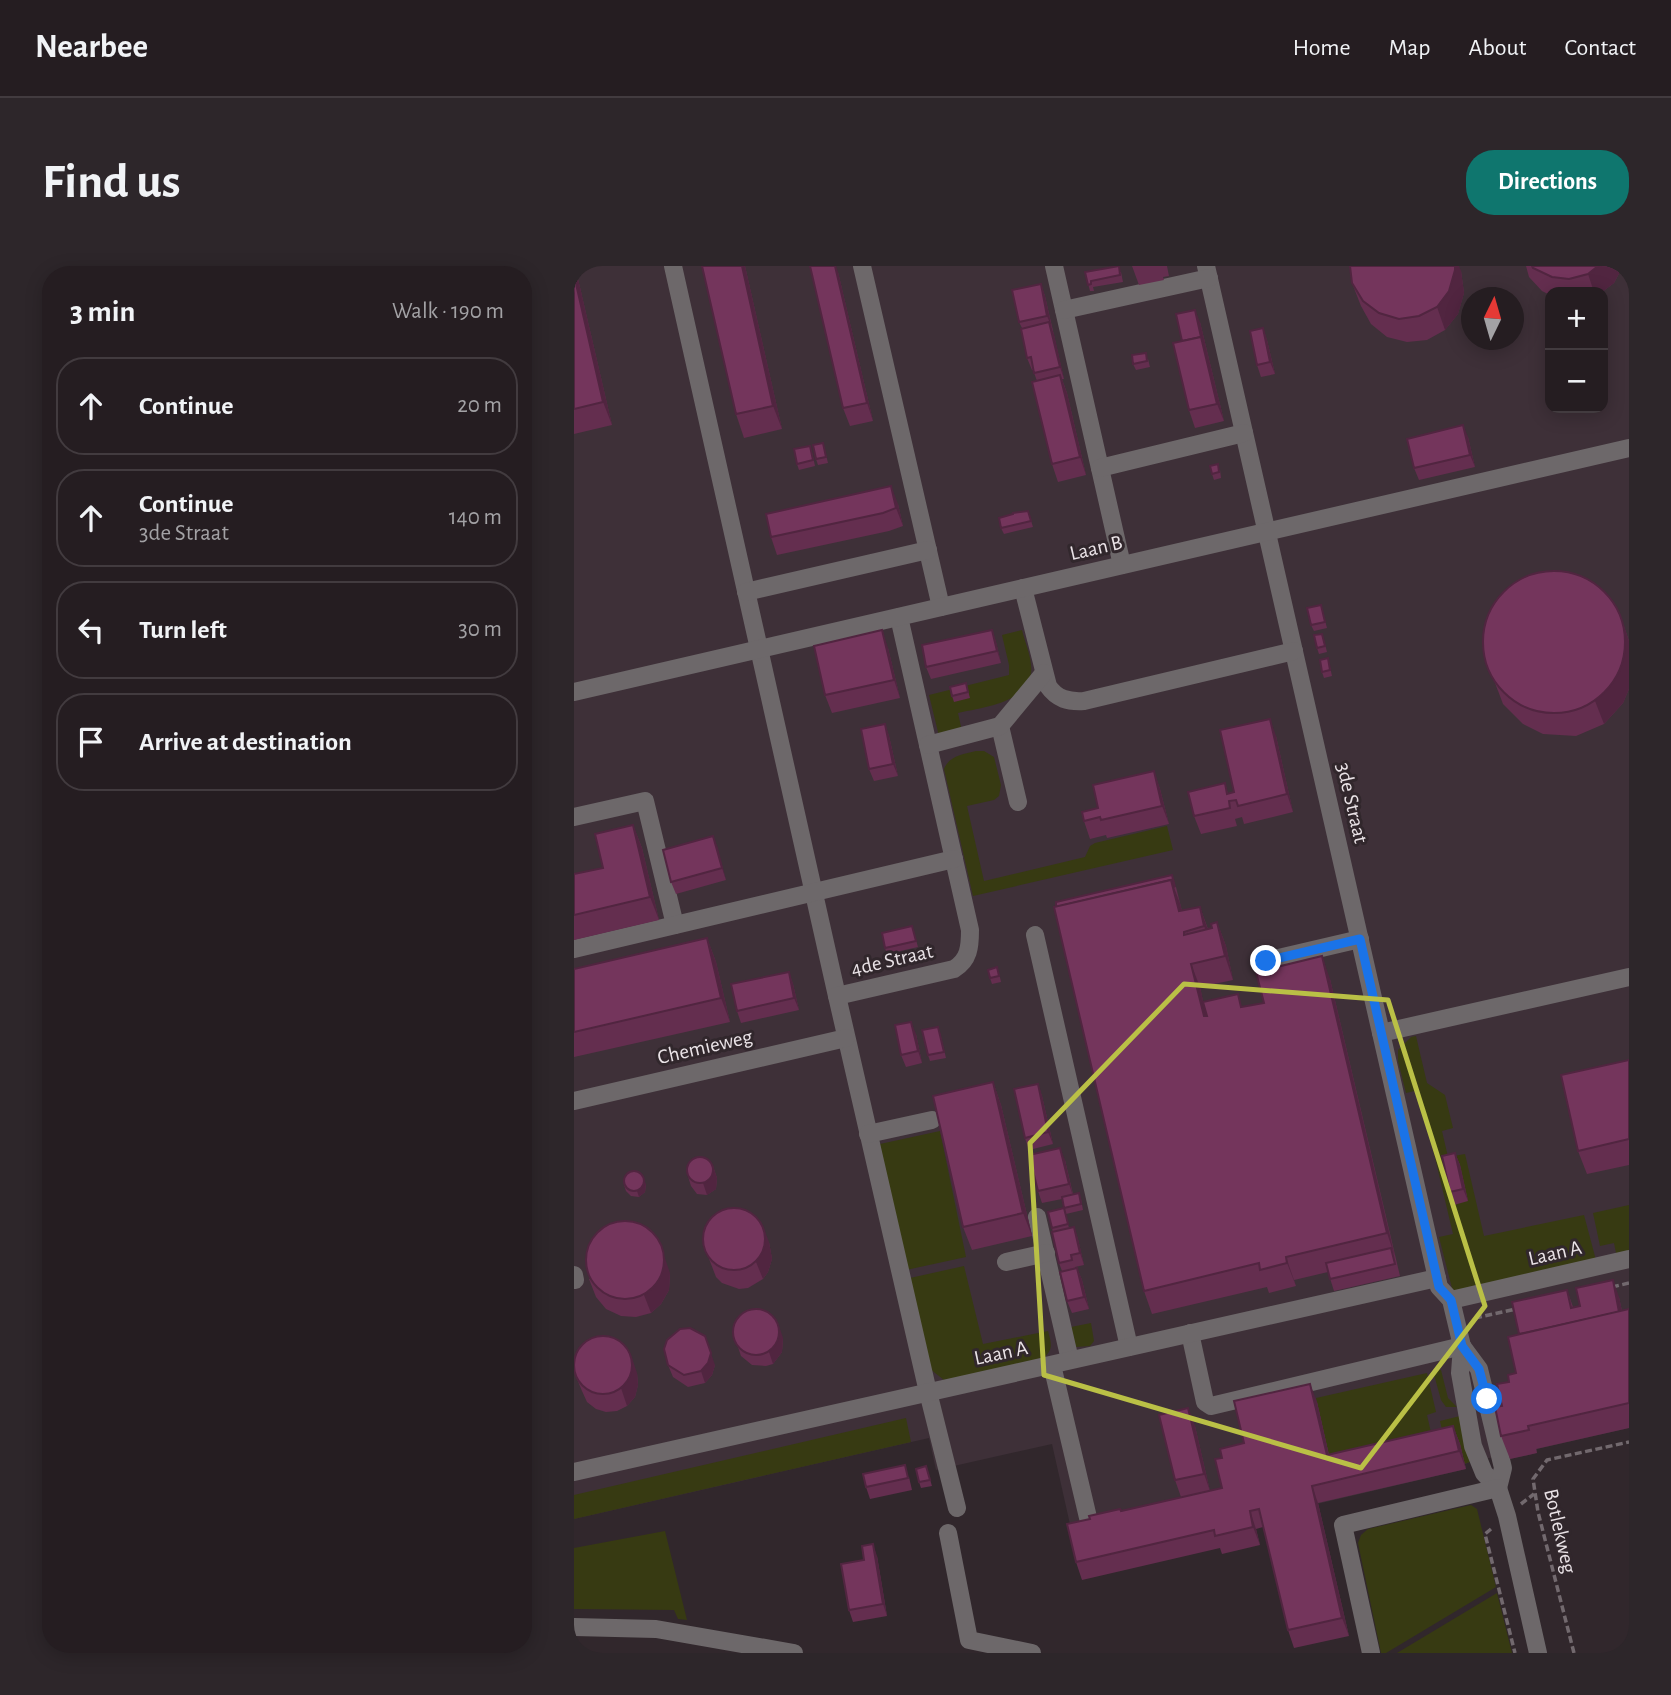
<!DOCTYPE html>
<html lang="en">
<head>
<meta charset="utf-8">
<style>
	:root { --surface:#251d21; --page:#2d262a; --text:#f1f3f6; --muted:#a3a2a5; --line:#423b3f; --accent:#0f766e }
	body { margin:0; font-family:"Alegreya Sans",sans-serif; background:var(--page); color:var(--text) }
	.controls { position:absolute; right:21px; top:21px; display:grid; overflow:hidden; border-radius:14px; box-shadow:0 4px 18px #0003 }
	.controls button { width:63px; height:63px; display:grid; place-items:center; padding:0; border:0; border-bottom:2px solid var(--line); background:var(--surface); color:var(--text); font:35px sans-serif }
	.compass { position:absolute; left:887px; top:21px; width:63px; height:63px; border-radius:50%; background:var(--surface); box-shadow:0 4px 18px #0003; rotate:5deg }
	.stop { position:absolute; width:21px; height:21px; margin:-16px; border:5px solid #1a73e8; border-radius:50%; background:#fff }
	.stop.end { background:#1a73e8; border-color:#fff; box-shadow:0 2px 7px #0008 }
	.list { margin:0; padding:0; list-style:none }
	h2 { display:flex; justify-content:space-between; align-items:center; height:91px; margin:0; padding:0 28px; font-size:30px }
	h2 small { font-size:23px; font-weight:400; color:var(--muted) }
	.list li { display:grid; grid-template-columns:46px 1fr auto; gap:21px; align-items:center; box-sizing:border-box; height:98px; margin:0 14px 14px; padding:0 14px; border:2px solid var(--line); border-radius:28px }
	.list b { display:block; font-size:26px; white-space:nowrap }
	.list p { margin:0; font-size:23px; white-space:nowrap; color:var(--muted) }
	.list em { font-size:23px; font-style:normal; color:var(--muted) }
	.icon { flex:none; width:38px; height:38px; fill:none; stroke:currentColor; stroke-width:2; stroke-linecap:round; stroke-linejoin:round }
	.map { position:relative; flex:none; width:1055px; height:1387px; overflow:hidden; border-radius:28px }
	header { display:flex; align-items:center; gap:42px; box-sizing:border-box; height:98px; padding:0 35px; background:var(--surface); border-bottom:2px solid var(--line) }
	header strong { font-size:33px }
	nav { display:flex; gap:38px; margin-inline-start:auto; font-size:24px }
	.intro { display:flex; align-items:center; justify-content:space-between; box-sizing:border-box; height:168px; padding:0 42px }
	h1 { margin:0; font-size:49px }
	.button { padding:18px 32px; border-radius:28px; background:var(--accent); color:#fff; font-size:24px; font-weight:700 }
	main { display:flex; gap:42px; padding:0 42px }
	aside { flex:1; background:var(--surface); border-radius:28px; box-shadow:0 4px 18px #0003 }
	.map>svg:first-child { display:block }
	.built { fill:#3e3038; fill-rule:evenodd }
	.green { fill:#373a12 }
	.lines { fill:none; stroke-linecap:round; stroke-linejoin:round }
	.path { stroke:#72696e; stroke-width:3.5; stroke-dasharray:7 3.5; stroke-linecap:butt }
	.minor { stroke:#6d686a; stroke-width:18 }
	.wall { fill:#642e4f }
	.shaded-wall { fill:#512540 }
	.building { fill:#74355c; stroke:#512540; stroke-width:2 }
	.route { stroke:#1a73e8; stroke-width:9 }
	.marked { fill:none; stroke:#bac046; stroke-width:5; stroke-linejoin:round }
	.labels { text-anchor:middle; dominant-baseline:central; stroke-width:6; stroke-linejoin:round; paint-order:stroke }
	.street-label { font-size:21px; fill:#eae3e7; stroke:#31272c }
</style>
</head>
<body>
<header>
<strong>Nearbee</strong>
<nav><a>Home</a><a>Map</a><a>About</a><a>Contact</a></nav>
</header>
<div class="intro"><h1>Find us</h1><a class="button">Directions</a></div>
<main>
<aside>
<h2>3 min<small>Walk · 190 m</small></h2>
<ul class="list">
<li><svg class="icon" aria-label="ahead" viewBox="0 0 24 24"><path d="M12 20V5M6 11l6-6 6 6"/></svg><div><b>Continue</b></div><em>20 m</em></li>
<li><svg class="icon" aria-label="ahead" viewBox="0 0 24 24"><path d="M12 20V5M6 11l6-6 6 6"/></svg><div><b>Continue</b><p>3de Straat</p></div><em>140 m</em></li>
<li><svg class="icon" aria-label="left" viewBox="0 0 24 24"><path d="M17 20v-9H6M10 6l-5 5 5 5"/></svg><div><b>Turn left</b></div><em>30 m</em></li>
<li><svg class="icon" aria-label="arrive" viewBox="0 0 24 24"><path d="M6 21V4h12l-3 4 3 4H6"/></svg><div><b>Arrive at destination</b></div></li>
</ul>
</aside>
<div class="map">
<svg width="1055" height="1387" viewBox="0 0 1055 1387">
	<rect width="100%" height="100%" fill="#31272c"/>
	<!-- built -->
	<path class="built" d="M0 0H1055V1162L963 1183V1187L936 1193 934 1188 896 1196 891 1198 892 1203 504 1294 478 1178 362 1204 355 1172 0 1253ZM976 26H1029V142H976ZM898 32H940V74H898Z"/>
	<!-- green -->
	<g class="green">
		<path d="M448 364C451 377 459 394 457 407 454 437 407 442 384 447L388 465 365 470 355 429 435 409V399L428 369Z"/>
		<path d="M402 485H410L420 491 427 519 425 530 420 534 393 540 410 615 511 591 516 580 521 577 593 560 599 584 399 630 370 503C375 490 389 488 402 485Z"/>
		<path d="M842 770 853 817 871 829 879 862 868 865 874 891 891 888 910 970 1010 949 1023 998 882 1026 878 1022 865 971 879 968 845 824 832 827 824 795V784L837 771Z"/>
		<path d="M366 865 392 991 332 1004 306 878Z"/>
		<path d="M1055 939V989L1043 992 1040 977 1026 980 1019 947Z"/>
		<path d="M390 1000 409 1078 474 1065C477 1076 480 1084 469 1092L379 1113 370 1114 356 1103 336 1012Z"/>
		<path d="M517 1057 520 1075 516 1080 502 1081 497 1061Z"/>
		<path d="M867 1104 874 1132 883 1141H872L867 1134 859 1105Z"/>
		<path d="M853 1107 862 1146 853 1149 861 1184 759 1207 742 1132Z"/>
		<path d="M886 1150 896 1196 890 1198 872 1181 866 1155Z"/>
		<path d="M332 1152 337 1176 0 1253V1229Z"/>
		<path d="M897 1239 903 1243 922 1321 812 1387H807L784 1277 787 1269 794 1263Z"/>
		<path d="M91 1265 113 1354 104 1353 100 1344 0 1343V1282Z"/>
		<path d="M923 1327 938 1387H823Z"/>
	</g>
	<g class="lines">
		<!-- path -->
		<g class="path">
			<path d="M1038 1021 1055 1017"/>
			<path d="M901 1052 942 1043"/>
			<path d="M947 1238 960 1228"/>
			<path d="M917 1263 911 1268 941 1387"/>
			<path d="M1000 1387 964 1246 959 1213 973 1194 1055 1176"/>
		</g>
		<!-- minor -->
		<g class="minor">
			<path d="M99 0 263 730"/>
			<path d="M288 0 367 341"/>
			<path d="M480 0 548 299"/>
			<path d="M632 0 865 1021 877 1034 888 1080 886 1107 899 1180 910 1207 924 1222"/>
			<path d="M490 44 635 12"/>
			<path d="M526 202 670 167"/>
			<path d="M449 322 474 420C483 433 494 436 510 435L720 385"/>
			<path d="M172 326 354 284"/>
			<path d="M325 351 396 664C396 681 395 694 380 703L263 730 354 1126 383 1242"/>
			<path d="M0 426 1055 182"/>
			<path d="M426 460 444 536"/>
			<path d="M354 479 426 460 470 407"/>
			<path d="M0 551 71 535 101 659"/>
			<path d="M461 669 555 1081"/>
			<path d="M0 683 380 593"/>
			<path d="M692 695 786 673"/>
			<path d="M807 767 1055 711"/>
			<path d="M0 835 272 772"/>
			<path d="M294 868 358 854"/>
			<path d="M463 951 496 1094"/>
			<path d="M432 996 472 987"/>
			<path d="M0 1009 1 1014"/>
			<path d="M877 1034 1055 993"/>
			<path d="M616 1067 631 1136 637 1140 888 1080"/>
			<path d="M888 1080 905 1103 929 1202 924 1222"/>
			<path d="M478 1099 516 1260"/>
			<path d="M0 1206 863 1012"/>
			<path d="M374 1267 395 1374 458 1387"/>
			<path d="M0 1361 82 1363 220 1387"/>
			<path d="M797 1387 769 1259 924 1222 933 1250 964 1387"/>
		</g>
	</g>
	<!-- wall -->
	<g class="wall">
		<path d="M0 0H1L38 159 0 168Z"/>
		<path d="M128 0H171L208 163 170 172 162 148Z"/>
		<path d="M558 0H593L595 10 589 11 590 14 565 19Z"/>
		<path d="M952 0H1049L1040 17 1028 26H976V29L968 25 955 11Z"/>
		<path d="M887 5 890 27 884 48 871 64 853 74 833 76 813 71 797 58 787 40 778 17Z"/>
		<path d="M264 6 299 155 276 160 269 142Z"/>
		<path d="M511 6H547L549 16 519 21 520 25H516Z"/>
		<path d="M467 18 471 30 490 113H488L493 127 512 209 484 216 478 198 463 115 459 104H458L453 92 448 62 445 56Z"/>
		<path d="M626 56 650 155 621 162 615 144 608 75Z"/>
		<path d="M689 62 693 74 701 108 687 111 683 99Z"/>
		<path d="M574 93 576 101 562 104 559 98Z"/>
		<path d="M894 171 901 201 845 214 840 202Z"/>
		<path d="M249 177 254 197 244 199 242 193Z"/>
		<path d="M238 186 241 200 225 204 223 198Z"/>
		<path d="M646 204 647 212 640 214 638 208Z"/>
		<path d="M324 238 329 260 315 265 203 289 197 271Z"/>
		<path d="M454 245 459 261 430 268 427 262Z"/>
		<path d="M747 339 753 362 740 365 737 359Z"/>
		<path d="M1050 360 1055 375V423L1049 437 1030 458 1002 470 969 468 949 458 929 438 909 385Z"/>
		<path d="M418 364 422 376 427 397 357 413 352 401Z"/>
		<path d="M750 374 753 386 745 388 743 382Z"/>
		<path d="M314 382 326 432 258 447 251 429Z"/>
		<path d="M754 392 758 410 750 412 748 406Z"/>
		<path d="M392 417 396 432 380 436 378 430Z"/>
		<path d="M311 458 315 470 324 510 300 515 295 503Z"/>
		<path d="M702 470 719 546 670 558 668 551 661 553 663 560 627 568 620 550 651 517 654 528 660 526Z"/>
		<path d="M580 505 586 523 595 558 533 572 532 569 516 573 510 555 524 542Z"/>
		<path d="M59 559 68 582 85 654 0 674V608L29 602Z"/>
		<path d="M139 570 152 614 102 628 97 616Z"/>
		<path d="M602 621 608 645 626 641 634 663 638 662 643 656 652 680 659 714 626 721 632 750 690 737 756 713 826 1010 760 1025 754 1006 720 1014 722 1020 695 1027 693 1021 578 1048 570 1025 482 641Z"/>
		<path d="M338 660 344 681 313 688 311 682Z"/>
		<path d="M133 672 142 696 156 756 0 791V703Z"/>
		<path d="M215 706 219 718 225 744 167 757 163 745Z"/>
		<path d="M425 707 427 716 418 718 416 712Z"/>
		<path d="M366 767 372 792 356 795 354 789Z"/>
		<path d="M342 768 348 797 332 801 327 789Z"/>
		<path d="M1055 794V899L1013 908 1004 885Z"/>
		<path d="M419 816 427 839 458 970 398 984 389 961Z"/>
		<path d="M464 818 468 830 479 878 455 884 451 872Z"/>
		<path d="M881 887 886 899 894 935 880 939 876 926Z"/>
		<path d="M491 894 499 928 507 933 509 944 492 948 488 933 468 937 464 925Z"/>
		<path d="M139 900 143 912 142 923 133 929 123 928 117 920 113 907Z"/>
		<path d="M72 918 71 926 65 931 57 930 52 925 50 919Z"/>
		<path d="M490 942 495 962 500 961 504 973 510 999 501 1001V1002H503L508 1014 515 1043 498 1047 493 1035 488 1005 485 997 478 962Z"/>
		<path d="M195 976 198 993 194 1006 189 1013 174 1022 165 1023 148 1017 142 1011 129 977Z"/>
		<path d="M96 1007 95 1024 87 1038 77 1047 62 1051 47 1050 32 1043 22 1031 15 1013Z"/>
		<path d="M993 1024 999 1041 1045 1031 1048 1045 1055 1043V1162L962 1183 963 1187 936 1193 927 1170 928 1140 935 1116 942 1107 945 1068Z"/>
		<path d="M209 1072 208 1086 199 1098 192 1100 178 1099 167 1090 163 1078Z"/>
		<path d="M94 1099H141L138 1109 131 1117 114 1121 99 1111Z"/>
		<path d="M63 1107 64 1119 61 1131 53 1140 43 1145 32 1146 22 1143 13 1136 8 1125 1 1108Z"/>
		<path d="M743 1136 755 1189 879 1160 886 1178 892 1203 744 1237 775 1370 720 1382 714 1364 689 1261 682 1263 686 1279 648 1288 646 1282 508 1314 502 1296 547 1245 607 1231 601 1214 621 1160 636 1225 648 1222V1192L670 1177Z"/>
		<path d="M352 1200 358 1220 347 1222 345 1216Z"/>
		<path d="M335 1211 338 1224 296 1233 292 1221Z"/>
		<path d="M303 1290 313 1350 279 1356 275 1344 290 1294Z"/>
	</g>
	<!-- shaded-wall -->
	<g class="shaded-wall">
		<path d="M0 0H1L38 159 29 136 0 9Z"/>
		<path d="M168 0H171L208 163 199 140Z"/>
		<path d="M261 0H262L264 6 299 155 293 137Z"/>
		<path d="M881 0H885L887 5 890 27 884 48 871 64 863 41Z"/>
		<path d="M1024 0H1049L1040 17 1028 26H1020L1014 8Z"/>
		<path d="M467 18 471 30 478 62 473 50Z"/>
		<path d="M621 44 626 56 650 155 643 138Z"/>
		<path d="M475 56 480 68 490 113 486 101Z"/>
		<path d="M689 62 693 74 701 108 696 96Z"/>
		<path d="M486 109 493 127 512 209 506 191Z"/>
		<path d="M889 159 894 171 901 201 896 189Z"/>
		<path d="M317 220 324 238 329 260 322 242Z"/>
		<path d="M1050 360 1055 375V423L1049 437 1030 458 1021 435Z"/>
		<path d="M308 364 314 382 326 432 320 414Z"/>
		<path d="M418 364 422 376 427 397 423 385Z"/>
		<path d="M696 453 702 470 719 546 713 528Z"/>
		<path d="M311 458 315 470 324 510 319 498Z"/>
		<path d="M580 505 586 523 595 558 588 540Z"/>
		<path d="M59 559 68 582 85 654 76 631Z"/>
		<path d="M139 570 144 582 152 614 148 602Z"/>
		<path d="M597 614 606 637 614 669 605 645Z"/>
		<path d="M626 641 634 664 639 684 630 660Z"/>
		<path d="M643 656 652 680 659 714 651 690Z"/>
		<path d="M133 672 142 696 156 756 147 732Z"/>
		<path d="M748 690 756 713 821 991 813 967Z"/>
		<path d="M617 698 626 721 638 774 630 750Z"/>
		<path d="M215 706 219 718 225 744 220 732Z"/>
		<path d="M337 756 342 768 348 797 344 785Z"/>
		<path d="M419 816 427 839 458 970 449 947Z"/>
		<path d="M464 818 468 830 479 878 474 866Z"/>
		<path d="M486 882 491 894 499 930 495 918Z"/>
		<path d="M881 887 886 899 894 935 889 923Z"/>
		<path d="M139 900 143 912 142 923 133 929 129 917Z"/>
		<path d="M69 912 72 918 71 926 65 931 63 925Z"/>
		<path d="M188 958 195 976 198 993 194 1006 189 1013 182 996Z"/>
		<path d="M500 961 504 973 510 999 506 987Z"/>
		<path d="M85 975 96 1007 95 1024 87 1038 77 1047 70 1029Z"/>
		<path d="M712 991 720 1014 722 1020 713 997Z"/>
		<path d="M503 1002 508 1014 515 1043 510 1031Z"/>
		<path d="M1039 1014 1045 1031 1053 1069 1046 1051Z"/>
		<path d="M205 1060 209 1072 208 1086 199 1098 195 1086Z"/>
		<path d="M131 1070 141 1099 138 1109 131 1117 127 1105Z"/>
		<path d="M57 1089 63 1107 64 1119 61 1131 53 1140 47 1122Z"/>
		<path d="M736 1118 743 1136 759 1207 753 1189Z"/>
		<path d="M614 1142 621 1160 636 1225 630 1208Z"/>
		<path d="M879 1160 886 1178 892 1203 885 1185Z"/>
		<path d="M738 1220 744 1237 775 1370 768 1352Z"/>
		<path d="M676 1245 682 1263 686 1279 679 1261Z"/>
		<path d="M299 1278 303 1290 313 1350 309 1338Z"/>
	</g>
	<!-- building -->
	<g class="building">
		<path d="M128 0H168L199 140 162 148Z"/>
		<path d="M236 0H261L293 137 269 142Z"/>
		<path d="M545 0 546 9 517 15V18L514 19 511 6Z"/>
		<path d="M776 0H881V4L875 25 863 41 845 50 825 53 805 47 789 35 778 17Z"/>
		<path d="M958 0H1024L1014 8 995 13 978 11 959 2Z"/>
		<path d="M0 9 29 136 0 143Z"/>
		<path d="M467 18 473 50 445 56 438 24Z"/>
		<path d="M621 44 627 71 608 75 602 48Z"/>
		<path d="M475 56 486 101 460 107 457 91 453 92 447 63Z"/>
		<path d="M689 62 696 96 683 99 676 65Z"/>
		<path d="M627 71 643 138 615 144 599 77Z"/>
		<path d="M572 87 573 95 559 98 558 89Z"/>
		<path d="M486 109 506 191 478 198 458 116Z"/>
		<path d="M889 159 896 189 840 202 833 173Z"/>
		<path d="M249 177 252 191 242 193 239 179Z"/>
		<path d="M236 180 239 194 223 198 220 183Z"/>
		<path d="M644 198 645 206 638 208 636 200Z"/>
		<path d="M317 220 322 242 309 247 197 271 192 248Z"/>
		<path d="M454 245 457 255 427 262 425 252 439 248V247Z"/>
		<circle cx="980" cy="376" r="71"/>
		<path d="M747 339 751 356 737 359 733 342Z"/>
		<path d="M308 364 320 414 251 429 240 380Z"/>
		<path d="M418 364 423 385 352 401 348 379Z"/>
		<path d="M748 368 751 380 743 382 740 369Z"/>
		<path d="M754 392 756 404 748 406 746 394Z"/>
		<path d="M392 417 394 426 378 430 376 421Z"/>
		<path d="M696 453 713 528 664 540 662 534 655 535 656 542 620 550 614 526 651 517 653 528 660 526 646 464Z"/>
		<path d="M311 458 319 498 295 503 287 463Z"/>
		<path d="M580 505 588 540 527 554 526 551 510 555 508 546 524 542 519 519Z"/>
		<path d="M59 559 76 631 0 649V608L29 602 21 568Z"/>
		<path d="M139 570 148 602 97 616 89 584Z"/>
		<path d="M598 609 601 621 597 614 482 641V636Z"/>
		<path d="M597 614 605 645 626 641 630 660 610 666V669L638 662 637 658 643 656 651 690 617 698 630 750H633L629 736 664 728 667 741 690 737 682 706 748 690 813 967 712 991 713 997 686 1004 685 997 570 1025 480 641Z"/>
		<path d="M338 660 342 675 311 682 308 667Z"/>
		<path d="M133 672 147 732 0 766V703Z"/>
		<path d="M423 701 425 710 416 712 414 704Z"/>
		<path d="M215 706 220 732 163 745 157 718Z"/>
		<path d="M337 756 344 785 327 789 321 759Z"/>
		<path d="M364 761 370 786 354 789 348 764Z"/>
		<path d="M1055 794V873L1004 885 987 809Z"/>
		<path d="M419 816 449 947 389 961 359 830Z"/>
		<path d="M464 818 474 866 451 872 440 823Z"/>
		<path d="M486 882 495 918 464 925 455 889Z"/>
		<path d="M881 887 889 923 876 926 868 890Z"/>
		<circle cx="126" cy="904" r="13"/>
		<circle cx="60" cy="915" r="10"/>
		<path d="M505 927 507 938 490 942 488 931Z"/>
		<circle cx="160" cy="973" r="31"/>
		<path d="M490 942 494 958 478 962 474 946Z"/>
		<circle cx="51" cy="994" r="39"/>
		<path d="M500 961 506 987 497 989 498 994 485 997 478 966Z"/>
		<path d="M817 982 821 998 756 1013 752 997Z"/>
		<path d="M503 1002 510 1031 493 1035 486 1006Z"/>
		<path d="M1039 1014 1045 1046 945 1068 938 1036 993 1024 997 1042 1006 1040 1002 1022Z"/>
		<path d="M1055 1043V1137L954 1160 955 1164 927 1170 921 1141 928 1140 923 1118 935 1116 934 1109 942 1107 934 1071Z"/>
		<circle cx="182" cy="1066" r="23"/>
		<path d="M116 1062 131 1070 137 1087 134 1097 127 1105 110 1109 94 1099 90 1083 93 1074 106 1063Z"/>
		<circle cx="29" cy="1099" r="29"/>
		<path d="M736 1118 753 1189 879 1160 885 1185 738 1220 768 1352 714 1364 685 1243 676 1245 679 1261 641 1270 640 1264 502 1296 493 1258 516 1253 515 1250 546 1243 547 1245 648 1222 641 1193 648 1192 646 1183 670 1177 660 1135Z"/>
		<path d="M614 1142 630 1208 601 1214 585 1149Z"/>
		<path d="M331 1199 334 1212 292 1221 289 1208Z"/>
		<path d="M352 1200 356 1214 345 1216 342 1203Z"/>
		<path d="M299 1278 309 1338 275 1344 267 1298 290 1294 288 1280Z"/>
	</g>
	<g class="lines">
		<!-- route -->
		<path class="route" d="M692 695 786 673 865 1021 877 1034 888 1080 905 1103 913 1133"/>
	</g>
	<!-- marked area -->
	<path class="marked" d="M610 718 814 734 911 1040 787 1202 470 1109 456 877Z"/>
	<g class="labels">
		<!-- street labels -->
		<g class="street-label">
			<text transform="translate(522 282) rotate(-13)">Laan B</text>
			<text transform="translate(778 537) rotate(77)">3de Straat</text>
			<text transform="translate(318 694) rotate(-13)">4de Straat</text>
			<text transform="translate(131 781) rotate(-13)">Chemieweg</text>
			<text transform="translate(981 987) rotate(-13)">Laan A</text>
			<text transform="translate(427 1087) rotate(-12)">Laan A</text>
			<text transform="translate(986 1265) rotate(77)">Botlekweg</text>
		</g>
	</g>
</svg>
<div class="controls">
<button>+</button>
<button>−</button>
</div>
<svg class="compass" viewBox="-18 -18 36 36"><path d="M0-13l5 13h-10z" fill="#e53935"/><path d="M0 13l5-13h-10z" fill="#a3a2a5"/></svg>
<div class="stop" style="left:913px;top:1133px"></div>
<div class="stop end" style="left:692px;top:695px"></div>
</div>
</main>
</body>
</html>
